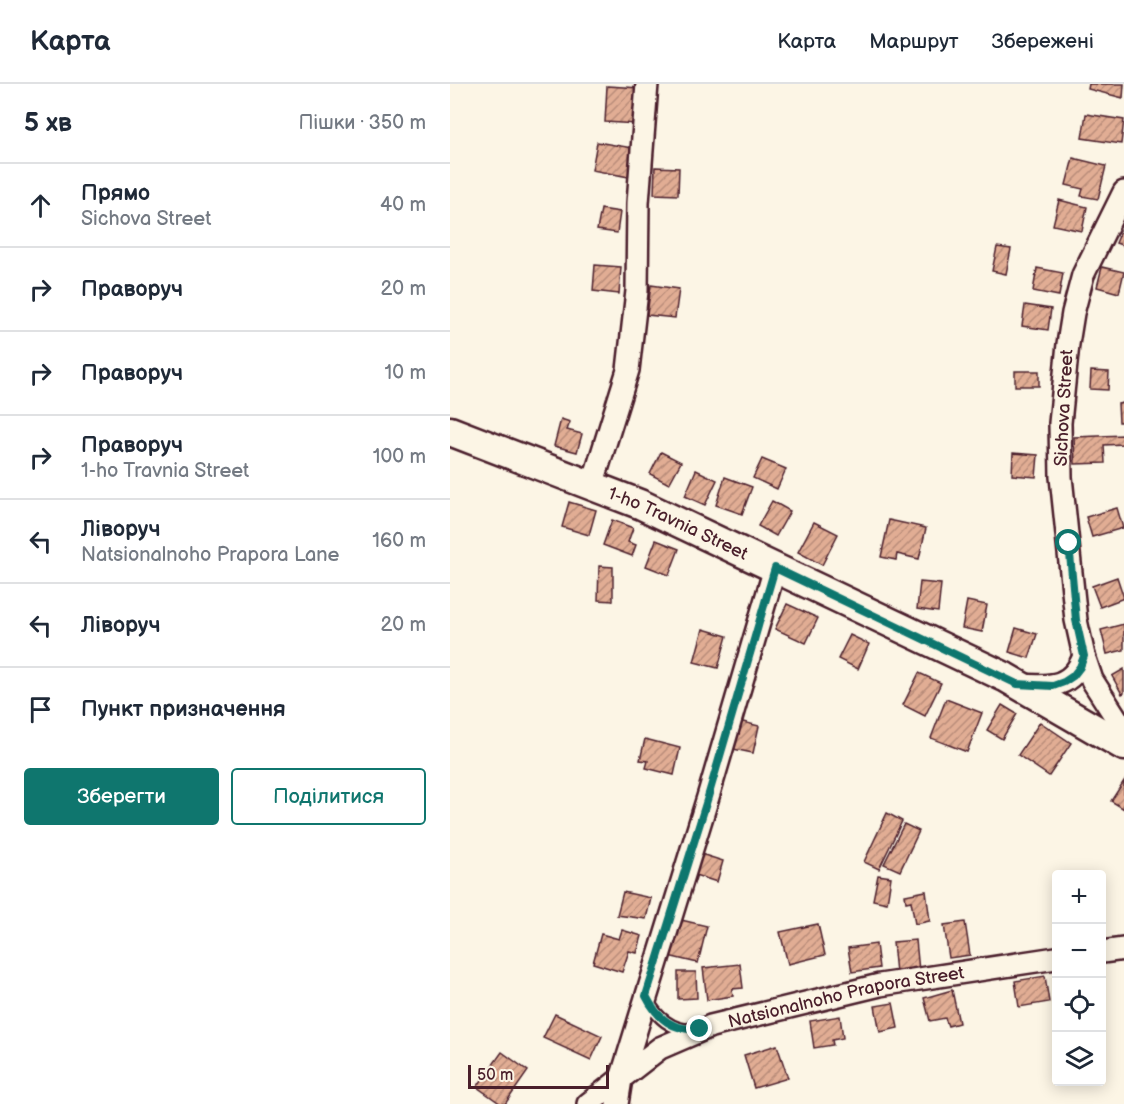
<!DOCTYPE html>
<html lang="uk">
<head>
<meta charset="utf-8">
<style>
	:root { --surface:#fff; --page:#f2f2f3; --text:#1f2937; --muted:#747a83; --line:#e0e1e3; --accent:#0f766e }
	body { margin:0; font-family:"Balsamiq Sans",sans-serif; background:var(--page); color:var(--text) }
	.controls { position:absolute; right:18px; bottom:18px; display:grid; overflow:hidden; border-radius:6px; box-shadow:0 3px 15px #0003 }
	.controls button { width:54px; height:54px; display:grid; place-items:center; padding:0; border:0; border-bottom:2px solid var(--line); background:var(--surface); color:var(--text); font:30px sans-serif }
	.scale { position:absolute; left:18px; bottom:15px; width:141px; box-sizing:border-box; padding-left:6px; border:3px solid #4a1f2b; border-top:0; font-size:16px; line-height:21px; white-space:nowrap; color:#4a1f2b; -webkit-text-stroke:4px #fcf5e5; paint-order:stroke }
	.stop { position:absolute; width:18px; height:18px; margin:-14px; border:4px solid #0f766e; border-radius:50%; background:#fff }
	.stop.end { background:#0f766e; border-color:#fff; box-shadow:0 2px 6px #0008 }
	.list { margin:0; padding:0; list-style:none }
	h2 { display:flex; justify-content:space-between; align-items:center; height:78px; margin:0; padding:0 24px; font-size:26px }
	h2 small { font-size:20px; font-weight:400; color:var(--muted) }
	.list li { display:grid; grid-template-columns:39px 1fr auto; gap:18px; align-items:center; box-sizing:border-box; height:84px; padding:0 24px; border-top:2px solid var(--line) }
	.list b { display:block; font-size:22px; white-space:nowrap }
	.list p { margin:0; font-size:20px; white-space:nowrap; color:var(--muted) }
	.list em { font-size:20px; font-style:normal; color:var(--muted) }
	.actions { display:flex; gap:12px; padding:18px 24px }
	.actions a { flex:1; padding:14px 0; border:2px solid var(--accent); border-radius:6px; text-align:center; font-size:21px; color:var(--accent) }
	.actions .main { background:var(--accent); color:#fff }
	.icon { flex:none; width:33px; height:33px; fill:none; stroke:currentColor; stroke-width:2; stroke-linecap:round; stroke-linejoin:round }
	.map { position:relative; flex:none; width:674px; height:1020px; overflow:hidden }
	header { display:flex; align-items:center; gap:36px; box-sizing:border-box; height:84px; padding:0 30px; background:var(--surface); border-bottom:2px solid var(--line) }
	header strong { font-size:28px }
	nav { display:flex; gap:33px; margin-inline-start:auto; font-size:21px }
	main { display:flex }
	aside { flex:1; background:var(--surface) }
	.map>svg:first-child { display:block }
	.building { fill:url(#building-hatch); stroke:#4a1f2b; stroke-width:1.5 }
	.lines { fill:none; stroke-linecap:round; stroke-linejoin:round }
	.lane-casing { stroke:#4a1f2b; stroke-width:15 }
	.street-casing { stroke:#4a1f2b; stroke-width:26 }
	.secondary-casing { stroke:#4a1f2b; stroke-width:33 }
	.lane { stroke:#fcf5e5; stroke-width:10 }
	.street { stroke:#fcf5e5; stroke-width:21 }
	.secondary { stroke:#fcf5e5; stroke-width:28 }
	.route { stroke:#0f766e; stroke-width:8 }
	.labels { text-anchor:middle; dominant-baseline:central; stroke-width:4.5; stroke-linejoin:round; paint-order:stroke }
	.street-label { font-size:18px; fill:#4a1f2b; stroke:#fcf5e5 }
</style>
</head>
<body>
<header>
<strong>Карта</strong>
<nav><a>Карта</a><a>Маршрут</a><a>Збережені</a></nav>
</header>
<main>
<aside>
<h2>5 хв<small>Пішки · 350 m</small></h2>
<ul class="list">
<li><svg class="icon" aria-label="ahead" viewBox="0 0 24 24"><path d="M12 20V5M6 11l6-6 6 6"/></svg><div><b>Прямо</b><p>Sichova Street</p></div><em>40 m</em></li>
<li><svg class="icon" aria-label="right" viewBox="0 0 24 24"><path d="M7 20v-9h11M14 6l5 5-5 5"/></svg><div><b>Праворуч</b></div><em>20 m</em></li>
<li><svg class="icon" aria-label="right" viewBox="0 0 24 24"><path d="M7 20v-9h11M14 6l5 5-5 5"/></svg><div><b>Праворуч</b></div><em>10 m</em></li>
<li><svg class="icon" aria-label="right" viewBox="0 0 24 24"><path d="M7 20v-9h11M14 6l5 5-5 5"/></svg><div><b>Праворуч</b><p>1-ho Travnia Street</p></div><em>100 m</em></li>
<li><svg class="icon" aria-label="left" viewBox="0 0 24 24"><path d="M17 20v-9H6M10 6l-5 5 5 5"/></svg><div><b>Ліворуч</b><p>Natsionalnoho Prapora Lane</p></div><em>160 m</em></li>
<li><svg class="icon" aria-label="left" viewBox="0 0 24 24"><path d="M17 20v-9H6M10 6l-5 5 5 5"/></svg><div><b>Ліворуч</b></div><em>20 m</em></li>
<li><svg class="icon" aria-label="arrive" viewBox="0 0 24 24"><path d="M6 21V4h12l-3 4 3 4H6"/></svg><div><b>Пункт призначення</b></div></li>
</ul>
<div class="actions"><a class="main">Зберегти</a><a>Поділитися</a></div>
</aside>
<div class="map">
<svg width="674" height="1020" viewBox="0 0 674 1020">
	<defs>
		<pattern id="building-hatch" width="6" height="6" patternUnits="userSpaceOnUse" patternTransform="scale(1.5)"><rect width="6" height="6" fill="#e1ad94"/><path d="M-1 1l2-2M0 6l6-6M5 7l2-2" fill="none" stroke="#b88c79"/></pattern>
	</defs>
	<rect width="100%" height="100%" fill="#fcf5e5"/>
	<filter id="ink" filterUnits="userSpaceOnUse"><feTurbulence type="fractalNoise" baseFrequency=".0167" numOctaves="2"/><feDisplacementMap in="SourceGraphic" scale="12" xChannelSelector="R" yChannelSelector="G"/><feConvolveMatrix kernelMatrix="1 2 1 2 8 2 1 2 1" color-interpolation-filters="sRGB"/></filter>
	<g filter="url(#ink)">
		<!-- building -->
		<g class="building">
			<path d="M639 0H674L673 14 638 5Z"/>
			<path d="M157 2 190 4 187 40 155 38Z"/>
			<path d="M636 30 674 36 671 60 632 54Z"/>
			<path d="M147 58 183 64 179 93 142 86Z"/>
			<path d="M623 74 656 82 648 115 631 112 633 105 616 101Z"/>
			<path d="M205 83 229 84 228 111 204 110Z"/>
			<path d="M609 116 637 123 632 147 603 141Z"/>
			<path d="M151 125 170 128 167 149 147 146Z"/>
			<path d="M674 140V162L666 159Z"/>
			<path d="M547 163 561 165 556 190 542 187Z"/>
			<path d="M145 181 171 183 169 210 143 207Z"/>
			<path d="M652 183 674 188 669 209 647 203Z"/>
			<path d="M587 184 613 189 609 212 583 207Z"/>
			<path d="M201 201 229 205 225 234 197 231Z"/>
			<path d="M575 221 601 225 598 246 572 242Z"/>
			<rect x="565" y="287" width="24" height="15"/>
			<path d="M641 287 659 288 658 306 640 305Z"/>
			<path d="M674 319V338H669L668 320Z"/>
			<path d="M111 335 120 338 117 346 132 350 127 368 104 362Z"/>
			<path d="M674 351V360L654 361 655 379 625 380 624 353Z"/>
			<path d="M211 368 231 378 219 400 200 390Z"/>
			<path d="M563 369 588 371 586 393 562 391Z"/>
			<path d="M312 375 336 385 327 405 303 394Z"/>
			<path d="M246 386 267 396 255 421 235 412Z"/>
			<path d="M275 393 302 403 292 430 266 421Z"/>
			<path d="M322 417 340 427 326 452 308 442Z"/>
			<path d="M119 418 146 426 139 451 112 443Z"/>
			<path d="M667 424 673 444 642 453 636 433Z"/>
			<path d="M162 436 183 444 178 458 186 461 182 472 153 461Z"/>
			<path d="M439 436 476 444 469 475 447 470 446 476 431 473Z"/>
			<path d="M364 438 388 450 372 481 348 468Z"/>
			<path d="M206 456 229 465 219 491 196 482Z"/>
			<path d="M149 482 163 483V517L148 516Z"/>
			<path d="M667 493 674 514 650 523 642 502Z"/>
			<path d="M470 498 491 500 488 528 467 525Z"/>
			<path d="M517 517 537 521 532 548 512 544Z"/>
			<path d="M337 520 368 534 356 559 325 545Z"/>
			<path d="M674 540V566L657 570 651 546Z"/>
			<path d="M566 544 587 550 579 574 559 568Z"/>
			<path d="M253 545 277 552 268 584 244 578Z"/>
			<path d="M400 551 419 560 408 585 388 575Z"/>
			<path d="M674 585V609L672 610 662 592Z"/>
			<path d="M469 589 491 599 475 632 453 621Z"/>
			<path d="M496 615 532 629 517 668 481 654Z"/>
			<path d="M552 621 567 630 552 655 537 646Z"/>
			<path d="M289 637 309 642 303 669 283 665Z"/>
			<path d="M590 638 621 659 599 692 568 671Z"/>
			<path d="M195 655 230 664 224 691 196 684 198 677 190 676Z"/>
			<path d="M674 697V725L661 717Z"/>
			<path d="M437 729 452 737 429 785 414 778Z"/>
			<path d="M454 740 469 747 450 787 434 780Z"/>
			<path d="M251 770 273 777 267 798 245 791Z"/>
			<path d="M428 791 441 793 437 819 423 816Z"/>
			<path d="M476 807 480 837 465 840 461 817 456 818 455 811Z"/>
			<path d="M173 808 201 814 196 835 167 831Z"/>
			<path d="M227 835 257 842 248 879 218 872Z"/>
			<path d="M515 838 520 871 499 874 494 841Z"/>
			<path d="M368 840 375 871 338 880 330 848Z"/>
			<path d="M172 846 192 852 187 869 179 867 172 888 143 879 151 850 169 855Z"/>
			<path d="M466 856 469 887 446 889 443 858Z"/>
			<path d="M426 860 429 884 402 888 398 864Z"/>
			<path d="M290 880 293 904 282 905 283 912 257 916 253 884Z"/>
			<path d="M228 888H246L247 914 228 915Z"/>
			<path d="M595 892 599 918 569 923 565 897Z"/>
			<path d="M502 906 509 939 498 942 495 934 480 937 474 914Z"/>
			<path d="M443 919 448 944 430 948 425 922Z"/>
			<path d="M105 930 152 952 141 976 93 954Z"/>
			<path d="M390 932 393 954 382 956 383 961 364 964 360 937Z"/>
			<path d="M327 961 338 994 304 1004 294 971Z"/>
			<path d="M52 968 78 987 55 1020H51L27 1003Z"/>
		</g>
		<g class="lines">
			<!-- lane casing -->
			<g class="lane-casing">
				<path id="lane" d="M197 915C206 933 222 947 243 946"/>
			</g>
			<!-- street casing -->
			<g class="street-casing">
				<g id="street">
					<path d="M674 108 633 191 623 229 618 260 610 339 611 393 626 536 634 572 642 596 674 646"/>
					<path d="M142 402 178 286 187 207 188 119 197 0"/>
					<path d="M571 601C601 603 622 604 634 572"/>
					<path d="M652 868 674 865"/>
					<path id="s1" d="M138 1020 210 964 261 942 430 901 606 874"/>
					<path d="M167 1020 171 995 258 713 325 484"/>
				</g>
			</g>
			<!-- secondary casing -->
			<g class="secondary-casing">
				<g id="secondary">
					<path id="s2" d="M0 347 192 421 555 593 674 662"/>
				</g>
			</g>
			<!-- lane -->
			<use href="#lane" class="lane"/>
			<!-- street -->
			<use href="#street" class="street"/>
			<!-- secondary -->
			<use href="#secondary" class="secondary"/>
		</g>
	</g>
	<g class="lines" filter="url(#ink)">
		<!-- route -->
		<path class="route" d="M250 945C224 947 208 936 196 912L258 713 325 484 567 600 603 602 614 598 623 592 630 583 634 572 626 536 619 459"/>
	</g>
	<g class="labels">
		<!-- street labels -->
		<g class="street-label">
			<text transform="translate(614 324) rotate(-87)">Sichova Street</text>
			<text stroke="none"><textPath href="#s2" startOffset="246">1-ho Travnia Street</textPath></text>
			<text stroke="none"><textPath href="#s1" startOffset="285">Natsionalnoho Prapora Street</textPath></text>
		</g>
	</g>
</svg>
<div class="controls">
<button>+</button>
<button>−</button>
<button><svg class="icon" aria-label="locate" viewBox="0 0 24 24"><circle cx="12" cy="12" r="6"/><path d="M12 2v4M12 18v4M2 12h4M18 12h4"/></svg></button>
<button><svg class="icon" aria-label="layers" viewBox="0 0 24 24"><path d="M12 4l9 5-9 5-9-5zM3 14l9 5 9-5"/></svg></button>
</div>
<div class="scale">50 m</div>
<div class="stop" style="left:619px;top:459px"></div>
<div class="stop end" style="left:250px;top:945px"></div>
</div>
</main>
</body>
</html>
